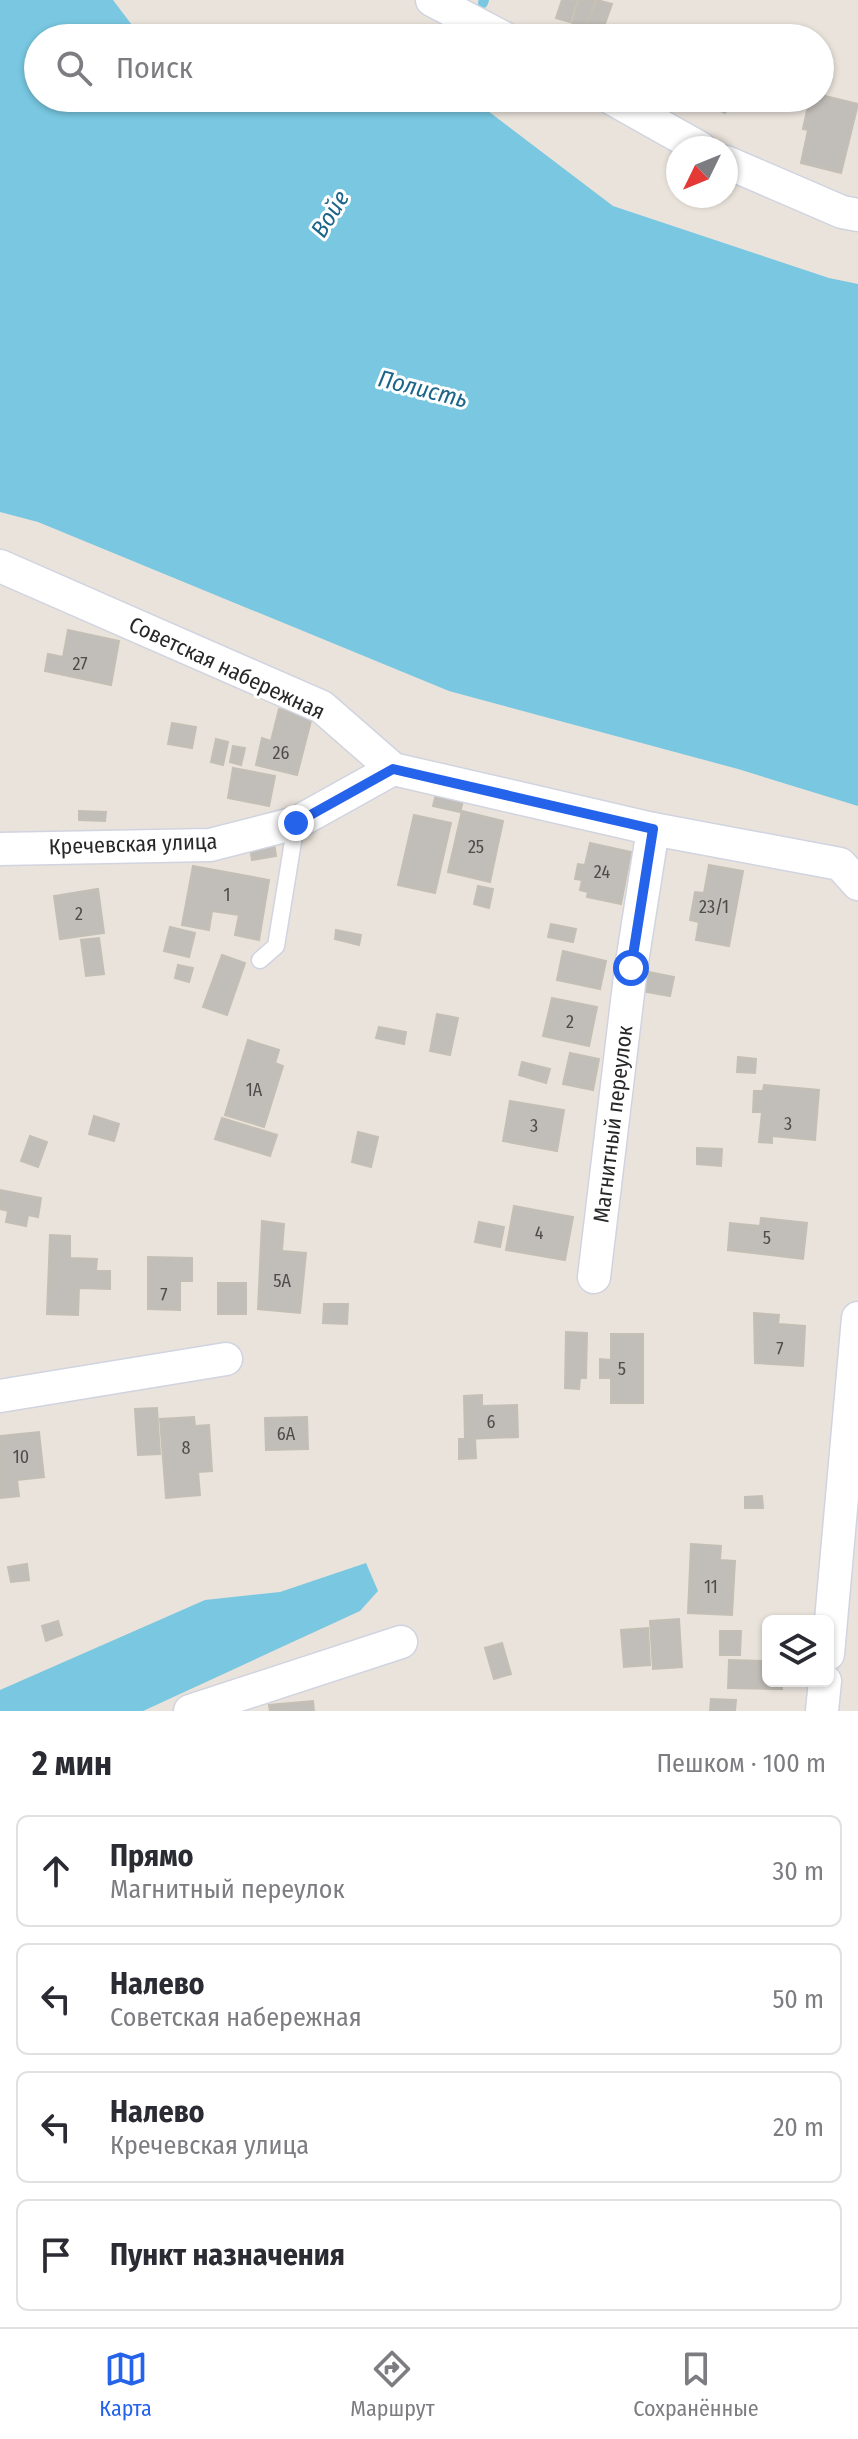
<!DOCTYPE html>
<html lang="ru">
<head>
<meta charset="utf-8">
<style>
	:root { --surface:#fff; --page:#f7f7f7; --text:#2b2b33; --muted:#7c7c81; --line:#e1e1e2; --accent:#2563eb }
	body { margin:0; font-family:"Fira Sans Condensed",sans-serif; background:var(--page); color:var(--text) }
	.controls { position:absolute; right:24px; bottom:24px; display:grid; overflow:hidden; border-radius:12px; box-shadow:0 2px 6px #0004 }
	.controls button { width:72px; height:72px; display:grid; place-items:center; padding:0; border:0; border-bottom:2px solid var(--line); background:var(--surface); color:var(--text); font:40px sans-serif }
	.compass { position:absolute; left:666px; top:136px; width:72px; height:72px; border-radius:50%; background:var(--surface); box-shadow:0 2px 6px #0004; rotate:227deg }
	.stop { position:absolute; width:24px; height:24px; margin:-18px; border:6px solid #2563eb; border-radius:50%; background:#fff }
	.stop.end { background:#2563eb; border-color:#fff; box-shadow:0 2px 8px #0008 }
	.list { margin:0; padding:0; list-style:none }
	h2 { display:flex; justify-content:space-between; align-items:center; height:104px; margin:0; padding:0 32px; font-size:34px }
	h2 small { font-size:26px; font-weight:400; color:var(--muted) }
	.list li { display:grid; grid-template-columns:52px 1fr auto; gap:24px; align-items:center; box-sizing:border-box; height:112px; margin:0 16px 16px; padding:0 16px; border:2px solid var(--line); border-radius:12px }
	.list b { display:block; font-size:30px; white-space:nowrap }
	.list p { margin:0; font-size:26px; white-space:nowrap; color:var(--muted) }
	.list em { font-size:26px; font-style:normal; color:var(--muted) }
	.icon { flex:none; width:44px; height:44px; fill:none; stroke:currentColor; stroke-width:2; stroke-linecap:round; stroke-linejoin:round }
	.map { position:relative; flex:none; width:858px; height:1711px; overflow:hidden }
	.search { position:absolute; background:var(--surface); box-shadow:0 2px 6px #0004; left:24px; right:24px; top:24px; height:88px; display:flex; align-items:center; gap:20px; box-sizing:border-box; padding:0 28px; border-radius:44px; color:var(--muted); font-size:30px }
	.sheet { height:616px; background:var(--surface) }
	nav { display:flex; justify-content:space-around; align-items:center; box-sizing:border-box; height:112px; border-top:2px solid var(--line); background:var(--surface); font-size:22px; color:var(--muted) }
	nav a { display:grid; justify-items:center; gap:4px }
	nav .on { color:var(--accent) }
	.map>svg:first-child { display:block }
	.water { fill:#79c7e1 }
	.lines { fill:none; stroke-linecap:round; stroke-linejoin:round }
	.stream { stroke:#79c7e1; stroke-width:10 }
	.building { fill:#c1bdb8; stroke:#c4bfb5; stroke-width:2 }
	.service-casing { stroke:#d1d4e0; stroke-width:19 }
	.minor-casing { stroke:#d1d4e0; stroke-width:35 }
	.service { stroke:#fff; stroke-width:16 }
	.minor { stroke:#fff; stroke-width:32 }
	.route { stroke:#2563eb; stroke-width:10 }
	.labels { text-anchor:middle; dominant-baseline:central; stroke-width:6; stroke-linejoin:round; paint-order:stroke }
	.number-label { font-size:18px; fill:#4e4d4c }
	.street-label { font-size:22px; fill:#282828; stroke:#fff }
	.water-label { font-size:24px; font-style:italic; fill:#1b6589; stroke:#fff }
</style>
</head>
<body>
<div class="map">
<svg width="858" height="1711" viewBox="0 0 858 1711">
	<rect width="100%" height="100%" fill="#e9e3db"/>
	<!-- water -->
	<g class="water">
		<path d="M0 0H113L138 33 149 38H38V98H283L301 106 313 98H471L613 206 829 278 858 284V806L738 769 449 691 38 522 0 512Z"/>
		<path d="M366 1563 378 1591 360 1611 143 1711H0V1690L205 1600 280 1592Z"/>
	</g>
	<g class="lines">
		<!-- stream -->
		<path class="stream" d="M483 3 484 0"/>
	</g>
	<!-- building -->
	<g class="building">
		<path d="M562 0H577L570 22 556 18Z"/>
		<path d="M579 0H595L585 28 572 23Z"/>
		<path d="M597 0 612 4 603 29 588 24Z"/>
		<path d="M820 77 825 78 821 95 858 104 841 173 801 163 808 130 803 129 809 101 800 98H820Z"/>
		<path d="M691 98H731L725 113Z"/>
		<path d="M68 630 119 641 111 685 45 671 48 654 63 657Z"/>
		<path d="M279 709 312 717 297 775 256 765 262 738 271 741Z"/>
		<path d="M172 723 196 727 192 748 168 744Z"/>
		<path d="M216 739 228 742 223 765 211 762Z"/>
		<path d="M233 746 245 748 241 765 230 762Z"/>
		<path d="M233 768 275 776 269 806 228 798Z"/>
		<path d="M436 794 463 801 460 812 433 806Z"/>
		<path d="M79 811 106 812 105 821 79 820Z"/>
		<path d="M462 811 503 821 490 882 448 872Z"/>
		<path d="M414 815 451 823 435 893 398 885Z"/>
		<path d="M274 843 276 856 252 860 250 848Z"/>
		<path d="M590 843 631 852 621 904 587 897 588 892 580 890 582 880 575 879 578 864 585 865Z"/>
		<path d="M709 865 743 871 729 946 696 940 699 922 690 920 695 892 704 893Z"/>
		<path d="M193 866 269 880 259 940 235 935 239 915 212 911 209 930 182 925Z"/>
		<path d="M478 886 493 889 489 908 474 904Z"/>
		<path d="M98 889 104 933 60 939 54 896Z"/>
		<path d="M551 924 576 929 573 942 548 937Z"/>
		<path d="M170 927 195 933 189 957 164 951Z"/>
		<path d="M336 930 361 935 359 945 335 939Z"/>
		<path d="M99 938 104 974 86 976 81 940Z"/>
		<path d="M563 951 606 961 600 989 557 980Z"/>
		<path d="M222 955 245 963 227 1015 203 1007Z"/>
		<path d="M178 965 193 968 189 982 175 978Z"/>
		<path d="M644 971 674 977 670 996 641 991Z"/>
		<path d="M552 998 597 1007 589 1046 543 1036Z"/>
		<path d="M437 1014 458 1018 450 1055 430 1051Z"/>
		<path d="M379 1027 406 1032 404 1044 376 1038Z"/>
		<path d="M248 1040 279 1050 275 1063 283 1066 264 1127 225 1115Z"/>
		<path d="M570 1053 599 1059 593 1090 563 1084Z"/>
		<path d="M738 1057 756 1059 755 1073 737 1072Z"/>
		<path d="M522 1062 550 1069 546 1083 519 1075Z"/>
		<path d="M764 1085 819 1090 815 1140 772 1136V1143L759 1142 762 1112H753L754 1091H763Z"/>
		<path d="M510 1101 564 1110 557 1151 503 1141Z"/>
		<path d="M94 1116 119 1124 114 1141 89 1134Z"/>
		<path d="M222 1118 277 1135 270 1156 215 1139Z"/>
		<path d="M358 1132 378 1137 371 1167 352 1162Z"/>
		<path d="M30 1136 47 1142 38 1167 21 1161Z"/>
		<path d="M697 1148 722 1149 721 1166 697 1164Z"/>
		<path d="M0 1190 41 1198 38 1217 28 1215 26 1226 6 1222 8 1211 0 1209Z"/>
		<path d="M514 1206 573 1217 565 1260 506 1250Z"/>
		<path d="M761 1218 807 1223 803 1259 728 1250 730 1223 760 1226Z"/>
		<path d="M262 1221 284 1224 282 1251 306 1253 300 1313 258 1309Z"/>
		<path d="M479 1222 504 1227 500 1247 475 1242Z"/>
		<path d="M50 1235 70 1236V1258L97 1259 96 1271H110V1289L79 1288 78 1315 47 1314Z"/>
		<path d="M148 1257 192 1258V1281H180V1310L148 1309Z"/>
		<rect x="218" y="1283" width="28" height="31"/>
		<path d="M324 1304H348L347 1324 323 1323Z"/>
		<path d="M754 1313 779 1315 778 1324 805 1326 803 1366 755 1363Z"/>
		<path d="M566 1332 587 1333 586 1378H580L579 1389 565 1388Z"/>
		<path d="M611 1334H643V1403H611V1378H600V1359L611 1360Z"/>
		<path d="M482 1395V1406L517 1405 518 1437 465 1439 464 1396Z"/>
		<path d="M157 1408 160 1454 138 1455 135 1409Z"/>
		<path d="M194 1417 195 1426 209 1425 212 1471 198 1472 200 1495 166 1498 160 1419Z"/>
		<path d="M307 1417 308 1449 266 1450 265 1418Z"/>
		<path d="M39 1432 44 1477 17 1480 19 1496 0 1498V1436Z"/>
		<path d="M459 1439H475L476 1458 459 1459Z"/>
		<path d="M762 1496 763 1508H745V1497Z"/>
		<path d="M691 1544 721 1546 720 1560 735 1561 732 1615 688 1613Z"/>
		<path d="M27 1564 29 1580 11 1582 8 1567Z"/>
		<path d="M679 1619 682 1667 653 1669 650 1621Z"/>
		<path d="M58 1621 62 1635 46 1641 42 1626Z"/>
		<path d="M648 1628 650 1665 624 1667 621 1630Z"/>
		<path d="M720 1631H741L740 1655H720Z"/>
		<path d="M502 1643 511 1674 494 1679 485 1648Z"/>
		<path d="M729 1660 768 1661V1681H782V1689L728 1688Z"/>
		<path d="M711 1699 736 1700 735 1711H710Z"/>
		<path d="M313 1701 314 1711H270L269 1705Z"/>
	</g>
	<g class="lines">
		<!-- service casing -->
		<g class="service-casing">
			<path id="service" d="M260 960 276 946 296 823"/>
		</g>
		<!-- minor casing -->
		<g class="minor-casing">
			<g id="minor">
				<path d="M432 0 504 38"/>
				<path d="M611 98 700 148"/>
				<path d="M726 162 842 212 858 215"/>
				<path d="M0 566 322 707 393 769 653 829 840 864 858 884"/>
				<path d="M0 849 210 845 296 823 393 769"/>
				<path d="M594 1277 631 968 653 829"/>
				<path d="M0 1396 226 1359"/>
				<path d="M828 1654 858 1318"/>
				<path d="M190 1711 401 1642"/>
				<path d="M822 1711 825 1681"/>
			</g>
		</g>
		<!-- service -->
		<use href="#service" class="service"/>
		<!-- minor -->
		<use href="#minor" class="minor"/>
	</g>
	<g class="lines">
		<!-- route -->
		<path class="route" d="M296 823 393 769 653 829 631 968"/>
	</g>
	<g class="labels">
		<!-- number labels -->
		<g class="number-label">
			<text x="80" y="664">27</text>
			<text x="281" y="753">26</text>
			<text x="476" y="847">25</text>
			<text x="602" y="872">24</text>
			<text x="227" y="895">1</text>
			<text x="714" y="907">23/1</text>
			<text x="79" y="914">2</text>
			<text x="570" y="1022">2</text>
			<text x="254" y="1090">1А</text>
			<text x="788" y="1124">3</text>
			<text x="534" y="1126">3</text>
			<text x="539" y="1233">4</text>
			<text x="767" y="1238">5</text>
			<text x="282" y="1281">5А</text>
			<text x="164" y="1295">7</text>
			<text x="780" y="1349">7</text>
			<text x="622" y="1369">5</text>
			<text x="491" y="1422">6</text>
			<text x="286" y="1434">6А</text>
			<text x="186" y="1448">8</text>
			<text x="21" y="1457">10</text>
			<text x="711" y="1587">11</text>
		</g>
		<!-- street labels -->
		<g class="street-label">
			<text transform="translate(227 668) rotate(25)">Советская набережная</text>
			<text transform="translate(133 844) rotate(-2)">Кречевская улица</text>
			<text transform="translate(613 1124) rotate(-83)">Магнитный переулок</text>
		</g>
		<!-- water labels -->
		<g class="water-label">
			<text transform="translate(330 214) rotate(-58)">Войе</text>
			<text transform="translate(423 389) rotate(14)">Полисть</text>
		</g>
	</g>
</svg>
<div class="controls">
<button><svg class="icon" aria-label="layers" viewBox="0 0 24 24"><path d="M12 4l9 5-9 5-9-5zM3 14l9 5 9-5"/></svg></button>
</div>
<svg class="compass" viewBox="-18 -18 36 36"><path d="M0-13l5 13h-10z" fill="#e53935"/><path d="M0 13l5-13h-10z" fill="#7c7c81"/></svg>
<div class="stop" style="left:631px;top:968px"></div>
<div class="stop end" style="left:296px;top:823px"></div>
<div class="search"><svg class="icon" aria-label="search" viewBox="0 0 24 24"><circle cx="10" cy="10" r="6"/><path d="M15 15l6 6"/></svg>Поиск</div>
</div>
<section class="sheet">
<h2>2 мин<small>Пешком · 100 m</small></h2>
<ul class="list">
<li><svg class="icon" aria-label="ahead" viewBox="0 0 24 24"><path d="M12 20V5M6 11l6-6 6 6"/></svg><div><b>Прямо</b><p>Магнитный переулок</p></div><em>30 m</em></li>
<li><svg class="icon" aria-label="left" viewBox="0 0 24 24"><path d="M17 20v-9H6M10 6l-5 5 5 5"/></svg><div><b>Налево</b><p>Советская набережная</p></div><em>50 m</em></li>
<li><svg class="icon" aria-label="left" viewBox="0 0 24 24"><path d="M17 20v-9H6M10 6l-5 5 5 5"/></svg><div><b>Налево</b><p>Кречевская улица</p></div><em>20 m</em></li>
<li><svg class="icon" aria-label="arrive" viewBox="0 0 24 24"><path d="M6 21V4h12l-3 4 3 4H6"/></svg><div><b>Пункт назначения</b></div></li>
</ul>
</section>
<nav>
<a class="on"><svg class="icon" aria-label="map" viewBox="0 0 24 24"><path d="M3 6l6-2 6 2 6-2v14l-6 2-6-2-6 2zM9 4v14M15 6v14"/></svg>Карта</a>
<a><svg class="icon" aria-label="directions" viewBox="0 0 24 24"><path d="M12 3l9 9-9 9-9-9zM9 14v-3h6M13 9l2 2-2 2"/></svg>Маршрут</a>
<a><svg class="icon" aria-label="saved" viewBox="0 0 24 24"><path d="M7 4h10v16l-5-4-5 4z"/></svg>Сохранённые</a>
</nav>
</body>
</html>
